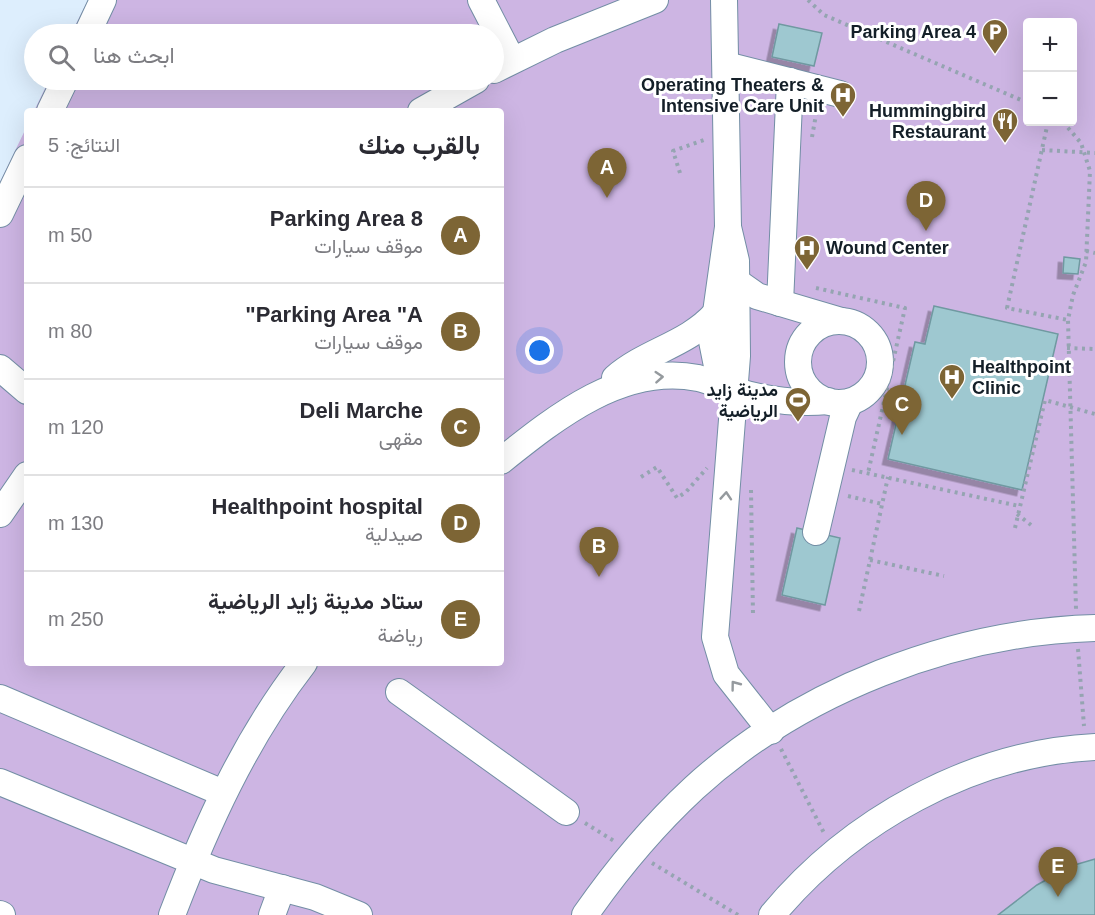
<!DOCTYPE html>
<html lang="ar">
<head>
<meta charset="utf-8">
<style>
	:root { --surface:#fff; --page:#f2f2f3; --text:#2b2b33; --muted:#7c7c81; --line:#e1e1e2; --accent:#7d6535 }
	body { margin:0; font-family:Arial,Vazirmatn,sans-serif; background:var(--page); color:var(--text); direction:rtl }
	.controls { position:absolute; right:18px; top:18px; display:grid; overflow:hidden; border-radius:6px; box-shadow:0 6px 24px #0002 }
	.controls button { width:54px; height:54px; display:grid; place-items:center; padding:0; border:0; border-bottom:2px solid var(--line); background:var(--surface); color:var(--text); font:30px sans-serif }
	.you { position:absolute; left:540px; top:351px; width:21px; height:21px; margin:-15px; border:4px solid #fff; border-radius:50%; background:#1a73e8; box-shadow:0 0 0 9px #1a73e833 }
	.badge { display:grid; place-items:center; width:39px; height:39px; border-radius:50%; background:var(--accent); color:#fff; font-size:20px; font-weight:700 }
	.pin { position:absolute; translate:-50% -50px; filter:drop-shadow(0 2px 3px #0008) }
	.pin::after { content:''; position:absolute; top:32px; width:21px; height:18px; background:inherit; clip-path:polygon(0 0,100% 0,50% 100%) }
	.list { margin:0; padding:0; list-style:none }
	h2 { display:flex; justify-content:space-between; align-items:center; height:78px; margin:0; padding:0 24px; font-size:26px }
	h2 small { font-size:20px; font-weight:400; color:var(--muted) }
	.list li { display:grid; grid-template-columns:39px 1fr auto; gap:18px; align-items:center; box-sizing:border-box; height:96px; padding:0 24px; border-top:2px solid var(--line) }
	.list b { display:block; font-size:22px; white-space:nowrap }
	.list p { margin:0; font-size:20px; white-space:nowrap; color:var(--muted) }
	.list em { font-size:20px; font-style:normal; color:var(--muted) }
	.icon { flex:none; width:33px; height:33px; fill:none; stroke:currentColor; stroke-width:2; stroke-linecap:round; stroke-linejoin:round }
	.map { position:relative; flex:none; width:1095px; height:915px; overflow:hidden; direction:ltr }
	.search { position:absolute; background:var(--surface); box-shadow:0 6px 24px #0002; left:24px; top:24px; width:480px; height:66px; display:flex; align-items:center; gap:15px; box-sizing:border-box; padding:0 21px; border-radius:33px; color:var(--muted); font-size:22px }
	.panel { position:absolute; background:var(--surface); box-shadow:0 6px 24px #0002; left:24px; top:108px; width:480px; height:558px; border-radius:6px; direction:rtl }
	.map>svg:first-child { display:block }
	.green { fill:#cdb5e3; fill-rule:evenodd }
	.building { fill:#9ec8d0; stroke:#7099a1; stroke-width:1.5; filter:url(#shadow) }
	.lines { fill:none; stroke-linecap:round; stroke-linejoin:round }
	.minor-casing { stroke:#738ea5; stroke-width:28 }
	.path { stroke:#95a4b1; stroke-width:4; stroke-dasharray:3 4.5; stroke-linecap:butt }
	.minor { stroke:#fff; stroke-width:26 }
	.oneway { stroke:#959a9e }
	.labels { text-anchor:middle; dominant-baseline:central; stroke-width:6; stroke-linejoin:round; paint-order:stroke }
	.poi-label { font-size:18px; font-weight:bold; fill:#141f28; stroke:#fff; text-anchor:end }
</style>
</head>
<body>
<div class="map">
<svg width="1095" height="915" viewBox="0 0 1095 915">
	<defs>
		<filter id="shadow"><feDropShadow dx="-5.5" dy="5.5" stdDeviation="0" flood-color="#0004"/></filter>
	</defs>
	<rect width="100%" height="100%" fill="#ddeefd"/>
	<!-- green -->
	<path class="green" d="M88 0H1095V915H0V182L27 126V663H501V111H34L49 80H494V34H71ZM1028 22H1072V122H1028Z"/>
	<!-- building -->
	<g class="building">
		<path d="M779 24 822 33 814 66 772 57Z"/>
		<path d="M1064 257 1080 259 1078 274 1063 273Z"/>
		<path d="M934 306 1058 334 1022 490 888 459 915 342 925 344Z"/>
		<path d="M797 528 840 538 825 605 782 595Z"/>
		<path d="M1095 859V915H998L1037 885 1071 866Z"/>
	</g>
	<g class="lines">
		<!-- minor casing -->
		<g class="minor-casing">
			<g id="minor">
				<path d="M481 0 512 60"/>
				<path d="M724 0 728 227 712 341 718 371 733 390"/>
				<path d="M87 34 103 0"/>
				<path d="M726 65 840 94"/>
				<path d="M494 70 555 40 655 0"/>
				<path d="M50 111 65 80"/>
				<path d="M421 111 476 80"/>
				<path d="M0 214 27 158"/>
				<path d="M728 227 736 261 737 356 715 637 726 674 771 731"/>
				<path d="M737 282 757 296 841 321"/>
				<path d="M780 303 790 81"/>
				<circle cx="839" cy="362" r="41"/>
				<path d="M0 368 27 391"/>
				<path d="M615 378C646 351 687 345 715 314"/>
				<path d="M501 461C556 417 623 363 698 378 710 381 721 386 733 390 764 400 795 404 828 401"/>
				<path d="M0 514 27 475"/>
				<path d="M816 532 843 417 850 402"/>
				<path d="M399 692 566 812"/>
				<path d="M0 698 223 793"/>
				<path d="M0 782 214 870 315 897 359 915"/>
				<path d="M0 914 2 915"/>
				<path d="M172 915C206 826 245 739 304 663"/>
				<path d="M272 915 282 888"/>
				<path d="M585 915C617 869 653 826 694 788 800 691 952 632 1095 628"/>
				<path d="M772 915C850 821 971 753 1095 747"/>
			</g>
		</g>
		<!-- path -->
		<g class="path">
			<path d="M808 0 824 15 1028 103"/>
			<path d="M1048 122 1007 308 1068 320"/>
			<path d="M1063 122 1081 143 1090 171 1086 262 1073 295 1068 320 1076 609"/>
			<path d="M812 137 817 109"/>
			<path d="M1042 150 1095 153"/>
			<path d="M680 173 673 151 704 140"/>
			<path d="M1086 251 1095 253"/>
			<path d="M816 288 905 308 868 473"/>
			<path d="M1067 348 1095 349"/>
			<path d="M852 470 1019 506"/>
			<path d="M641 477 657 467 677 498 686 492 707 468"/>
			<path d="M751 490 753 615"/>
			<path d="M848 496 882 504"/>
			<path d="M1017 514 1031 525"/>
			<path d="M1015 528 1045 400 1095 414"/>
			<path d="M870 560 944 576"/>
			<path d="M859 611 888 477"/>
			<path d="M1078 649 1084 726"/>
			<path d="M781 749 824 833"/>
			<path d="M585 823 614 841"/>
			<path d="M652 863 738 915"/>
		</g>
		<!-- minor -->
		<use href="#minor" class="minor"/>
	</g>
	<!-- one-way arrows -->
	<defs><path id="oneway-chevron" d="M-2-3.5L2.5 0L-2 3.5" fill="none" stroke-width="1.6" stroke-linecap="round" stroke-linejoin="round" transform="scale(1.5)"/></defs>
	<g class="oneway">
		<use href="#oneway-chevron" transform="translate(659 377) rotate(-4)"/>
		<use href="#oneway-chevron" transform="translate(726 496) rotate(-86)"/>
		<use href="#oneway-chevron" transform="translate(735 685) rotate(-127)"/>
	</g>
	<!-- icons -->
	<defs>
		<g id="parking-pin" transform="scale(1.35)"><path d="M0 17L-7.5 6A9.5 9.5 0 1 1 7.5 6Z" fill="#7d6535" stroke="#fff"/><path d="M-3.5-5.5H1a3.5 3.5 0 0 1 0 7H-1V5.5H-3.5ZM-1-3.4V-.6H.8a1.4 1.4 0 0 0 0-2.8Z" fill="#fff"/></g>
		<g id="hospital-pin" transform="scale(1.35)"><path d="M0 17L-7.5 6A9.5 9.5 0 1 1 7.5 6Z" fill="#7d6535" stroke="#fff"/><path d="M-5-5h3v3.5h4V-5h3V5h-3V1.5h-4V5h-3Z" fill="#fff"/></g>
		<g id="restaurant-pin" transform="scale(1.35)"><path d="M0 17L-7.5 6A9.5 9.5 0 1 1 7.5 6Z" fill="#7d6535" stroke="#fff"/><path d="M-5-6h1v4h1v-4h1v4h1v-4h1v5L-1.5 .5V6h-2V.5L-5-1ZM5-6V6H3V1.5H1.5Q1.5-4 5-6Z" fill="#fff"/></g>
		<g id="stadium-pin" transform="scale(1.35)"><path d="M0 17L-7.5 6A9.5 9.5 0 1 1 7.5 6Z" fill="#7d6535" stroke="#fff"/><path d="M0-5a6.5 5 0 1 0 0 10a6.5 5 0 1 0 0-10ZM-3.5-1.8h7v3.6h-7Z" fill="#fff"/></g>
	</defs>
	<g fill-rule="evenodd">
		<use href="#parking-pin" x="995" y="32"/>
		<use href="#hospital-pin" x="843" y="95"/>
		<use href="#restaurant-pin" x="1005" y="121"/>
		<use href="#hospital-pin" x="807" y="248"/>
		<use href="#hospital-pin" x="952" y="377"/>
		<use href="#stadium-pin" x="798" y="400"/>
	</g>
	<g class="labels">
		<!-- poi labels -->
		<g class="poi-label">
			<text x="976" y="32">Parking Area 4</text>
			<text x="824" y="85">Operating Theaters &amp;<tspan x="824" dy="21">Intensive Care Unit</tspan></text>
			<text x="986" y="111">Hummingbird<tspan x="986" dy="21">Restaurant</tspan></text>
			<text x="826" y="248" text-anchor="start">Wound Center</text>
			<text x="972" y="367" text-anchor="start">Healthpoint<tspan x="972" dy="21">Clinic</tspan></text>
			<text x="778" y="390">مدينة زايد<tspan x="778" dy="21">الرياضية</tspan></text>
		</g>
	</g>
</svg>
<div class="controls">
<button>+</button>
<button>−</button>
</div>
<div class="you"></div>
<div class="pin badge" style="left:607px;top:198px">A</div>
<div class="pin badge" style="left:599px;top:577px">B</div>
<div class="pin badge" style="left:902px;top:435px">C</div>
<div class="pin badge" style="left:926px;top:231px">D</div>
<div class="pin badge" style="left:1058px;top:897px">E</div>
<div class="search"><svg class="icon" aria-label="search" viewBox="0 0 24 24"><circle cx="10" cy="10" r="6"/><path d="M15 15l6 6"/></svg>ابحث هنا</div>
<section class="panel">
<h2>بالقرب منك<small>النتائج: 5</small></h2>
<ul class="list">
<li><span class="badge">A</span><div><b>Parking Area 8</b><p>موقف سيارات</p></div><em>50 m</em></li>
<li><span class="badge">B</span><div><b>Parking Area &quot;A&quot;</b><p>موقف سيارات</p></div><em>80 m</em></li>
<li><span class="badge">C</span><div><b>Deli Marche</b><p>مقهى</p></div><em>120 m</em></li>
<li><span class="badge">D</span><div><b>Healthpoint hospital</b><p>صيدلية</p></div><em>130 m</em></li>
<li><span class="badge">E</span><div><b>ستاد مدينة زايد الرياضية</b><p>رياضة</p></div><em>250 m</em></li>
</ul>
</section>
</div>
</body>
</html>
